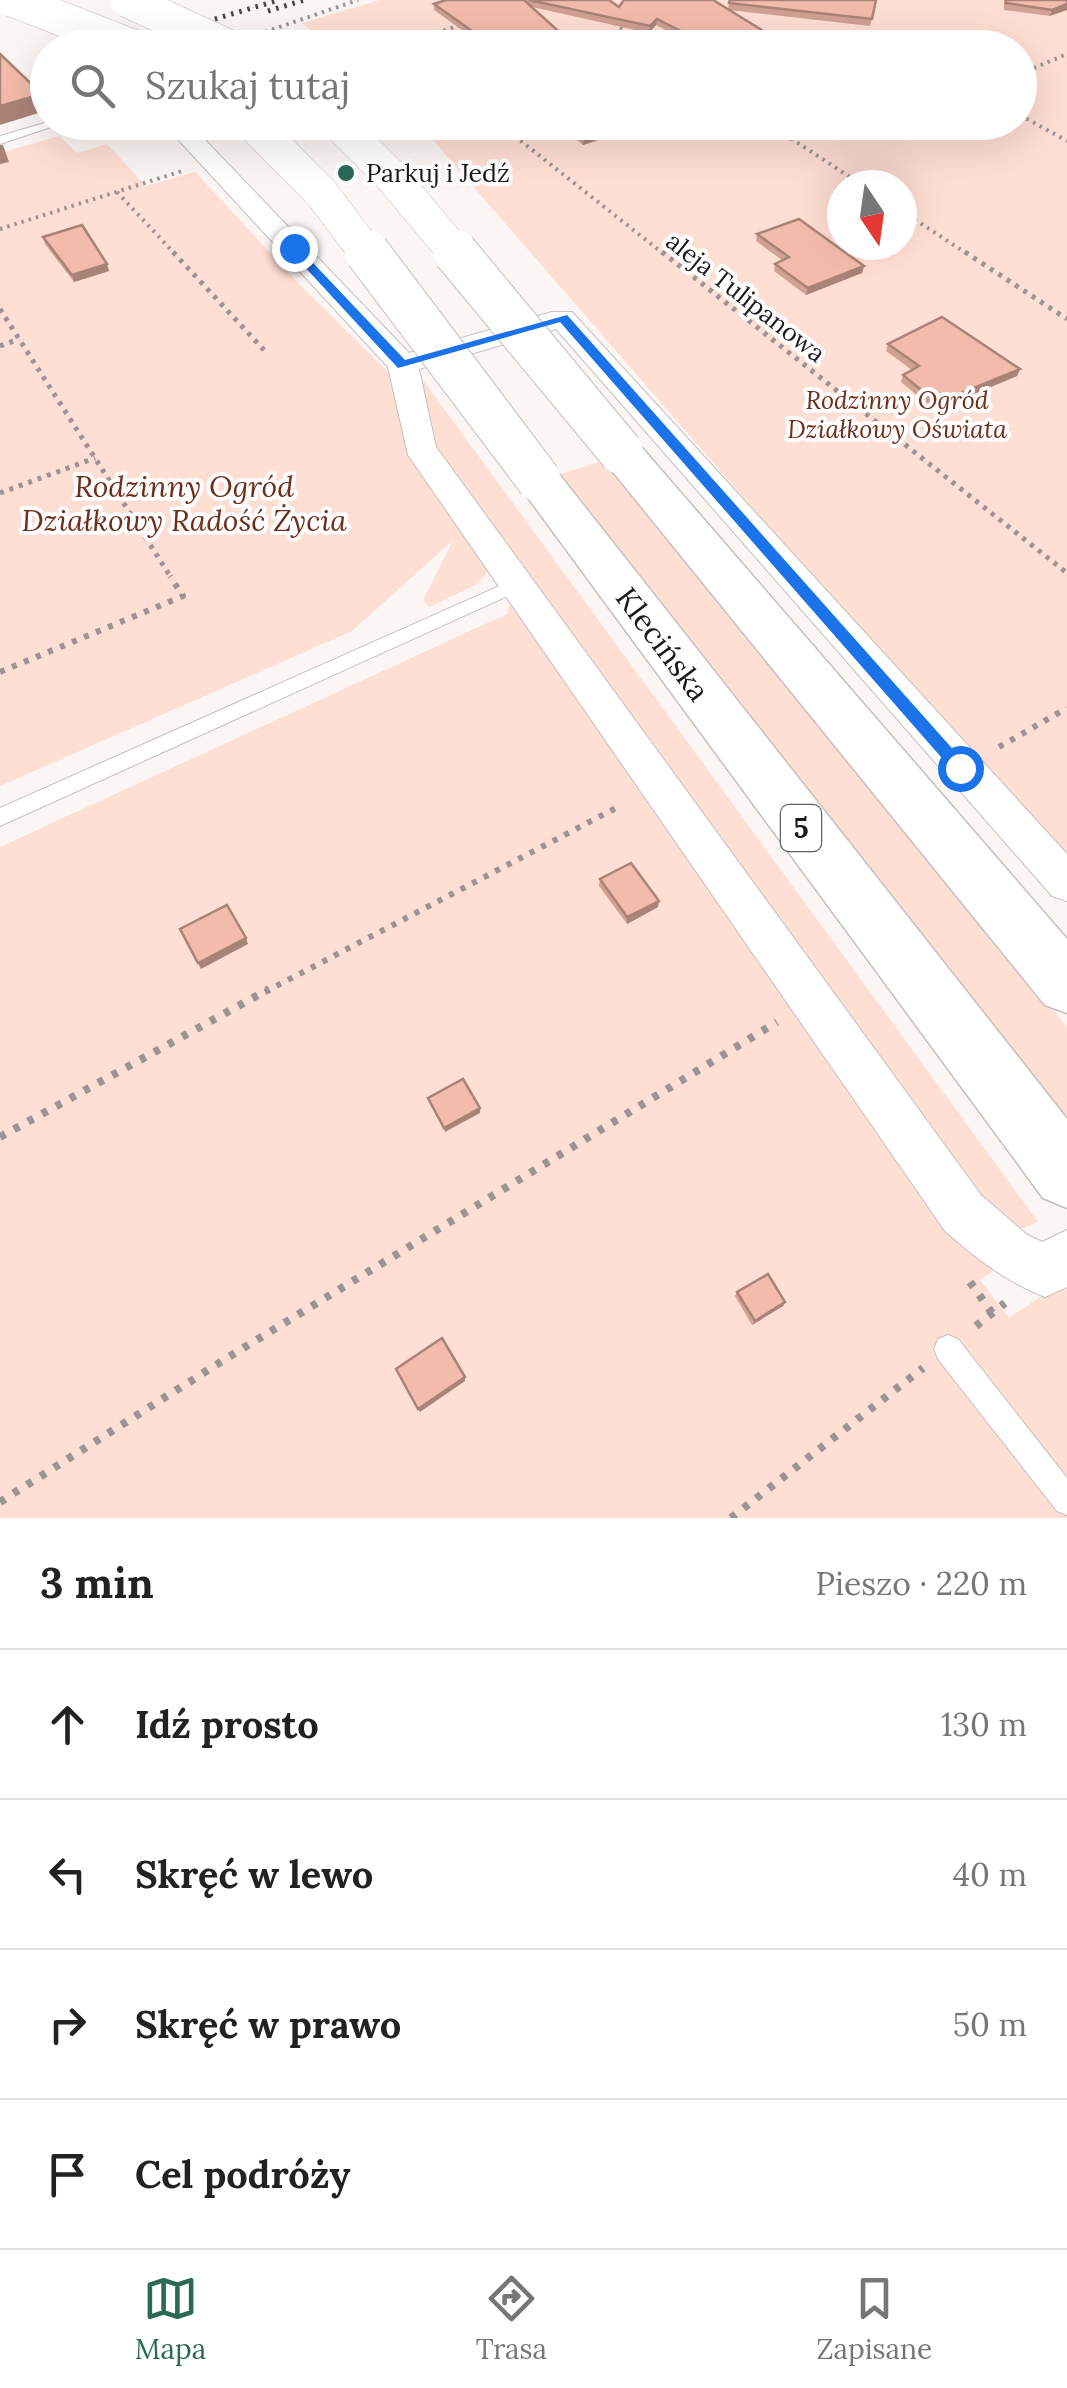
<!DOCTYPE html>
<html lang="pl">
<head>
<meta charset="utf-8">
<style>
	:root { --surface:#fff; --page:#f2f2f2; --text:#222; --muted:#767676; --line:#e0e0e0; --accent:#2a6956 }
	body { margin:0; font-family:Lora,serif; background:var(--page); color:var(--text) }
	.compass { position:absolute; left:827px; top:170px; width:90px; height:90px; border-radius:50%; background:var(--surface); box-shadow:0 10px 40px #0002; rotate:167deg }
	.stop { position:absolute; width:30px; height:30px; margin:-22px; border:8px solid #1a73e8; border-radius:50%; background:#fff }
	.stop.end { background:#1a73e8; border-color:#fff; box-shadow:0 2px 10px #0008 }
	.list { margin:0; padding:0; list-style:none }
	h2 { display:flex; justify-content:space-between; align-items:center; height:130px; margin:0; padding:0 40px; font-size:42px }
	h2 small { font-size:32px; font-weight:400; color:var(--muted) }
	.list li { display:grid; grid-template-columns:65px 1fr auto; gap:30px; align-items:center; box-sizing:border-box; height:150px; padding:0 40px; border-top:2px solid var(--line) }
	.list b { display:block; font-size:38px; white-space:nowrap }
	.list em { font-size:32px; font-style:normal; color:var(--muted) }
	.icon { flex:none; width:55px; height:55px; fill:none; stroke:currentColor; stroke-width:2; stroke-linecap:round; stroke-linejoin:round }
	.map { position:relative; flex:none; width:1067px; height:1518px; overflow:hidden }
	.search { position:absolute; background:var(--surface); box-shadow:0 10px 40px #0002; left:30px; right:30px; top:30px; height:110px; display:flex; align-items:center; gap:25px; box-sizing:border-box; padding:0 35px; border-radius:55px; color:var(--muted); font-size:38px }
	.sheet { height:730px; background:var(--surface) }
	nav { display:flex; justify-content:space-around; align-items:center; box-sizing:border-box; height:140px; border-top:2px solid var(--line); background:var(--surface); font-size:28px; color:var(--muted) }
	nav a { display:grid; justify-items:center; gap:5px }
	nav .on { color:var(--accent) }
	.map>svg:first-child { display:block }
	.green { fill:#ffded3; fill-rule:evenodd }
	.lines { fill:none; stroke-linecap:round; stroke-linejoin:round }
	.service-casing { stroke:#c5bfbe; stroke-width:2 }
	.minor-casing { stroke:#c5bfbe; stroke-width:2 }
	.primary-casing { stroke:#c5bfbe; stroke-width:3 }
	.path-far3 { stroke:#999594; stroke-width:4; stroke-dasharray:2.5 5; stroke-linecap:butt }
	.path-far2 { stroke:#999594; stroke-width:5; stroke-dasharray:4 6; stroke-linecap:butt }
	.path-far1 { stroke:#999594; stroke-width:6; stroke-dasharray:5 8; stroke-linecap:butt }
	.path { stroke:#999594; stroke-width:8; stroke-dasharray:6 10; stroke-linecap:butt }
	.service { fill:#fff; fill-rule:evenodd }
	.minor { fill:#fff; fill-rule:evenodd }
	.primary { fill:#fff; fill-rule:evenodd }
	.rail { stroke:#484544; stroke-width:5; stroke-dasharray:2.5 6; stroke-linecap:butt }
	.primary-bridge-far1-casing { stroke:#c5bfbe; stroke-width:35; stroke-linecap:butt }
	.primary-bridge-casing { stroke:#c5bfbe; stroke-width:46; stroke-linecap:butt }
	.primary-bridge-far1 { stroke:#fff; stroke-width:34 }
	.primary-bridge { stroke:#fff; stroke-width:44 }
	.wall { fill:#d1a193 }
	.shaded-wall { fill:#aa8378 }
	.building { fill:#f3bbab; stroke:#aa8378; stroke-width:2.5 }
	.route { fill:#1a73e8 }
	.poi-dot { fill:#2a6956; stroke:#fff; stroke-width:4 }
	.labels { text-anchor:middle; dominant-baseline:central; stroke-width:8; stroke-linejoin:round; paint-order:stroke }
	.far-poi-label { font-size:25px; fill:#1b1919; stroke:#fff; text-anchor:start }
	.far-street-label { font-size:25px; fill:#1b1919; stroke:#fff }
	.far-park-label { font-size:25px; font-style:italic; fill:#6f2e1a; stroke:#fff }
	.shield { fill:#fff; stroke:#5f5e5e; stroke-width:2.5 }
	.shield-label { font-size:28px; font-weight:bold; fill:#1b1919 }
	.park-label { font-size:30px; font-style:italic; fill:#6f2e1a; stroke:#fff }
	.street-label { font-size:30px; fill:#1b1919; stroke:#fff }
</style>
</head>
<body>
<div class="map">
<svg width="1067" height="1518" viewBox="0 0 1067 1518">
	<rect width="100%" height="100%" fill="#fbf5f3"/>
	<!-- green -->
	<g class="green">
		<path d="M380 0H1067V859L862 634 418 123 1020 122V48H333L302 23ZM842 185H902V245H842Z"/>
		<path d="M59 136 77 153 107 144 146 186 195 172 302 287 388 372 405 441 488 571 477 584 429 607 423 600 454 539 352 631 0 786V153Z"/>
		<path d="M420 376 1038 1222 1014 1232 1002 1227 436 452Z"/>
		<path d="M602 461 1067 1027V1123L561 474Z"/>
		<path d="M509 604 520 612 998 1267 980 1280 1009 1318 1067 1279V1518H0V847L507 614Z"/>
	</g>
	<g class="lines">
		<!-- service casing -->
		<g class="service-casing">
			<g id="service">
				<path d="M48 122H66L0 144V136Z"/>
				<path d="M515 579 521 580 524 585 521 590 0 826V808Z"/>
				<path d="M948 1335 958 1339 1067 1478V1515L1057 1511 938 1359 934 1349 938 1339Z"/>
			</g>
		</g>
		<!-- minor casing -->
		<g class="minor-casing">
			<path id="minor" d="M162 122H188L409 353 552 312H572L1067 854V901L1052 896 556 329 419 369 436 447 981 1195 1026 1234 1042 1242 1067 1230V1287L1045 1297C1005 1281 977 1259 945 1231L408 455 388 367Z"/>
		</g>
		<!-- primary casing -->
		<g class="primary-casing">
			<g id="primary">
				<path d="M621 437 637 442 1067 939V1013L1045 1005 605 462 599 452 605 442Z"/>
				<path d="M539 465 555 469 1067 1119V1208L1043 1198 523 491 516 480 523 469Z"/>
			</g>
		</g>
		<!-- path-far3 -->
		<g class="path-far3">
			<path d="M614 23 650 48"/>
			<path d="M265 32 358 0"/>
			<path d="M774 40 809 48"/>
			<path d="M394 48 463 24"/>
			<path d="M1020 74 1067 54"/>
			<path d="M1020 115 1067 141"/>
			<path d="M497 122 665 255"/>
			<path d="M766 122 862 185"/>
			<path d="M117 192 176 255"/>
			<path d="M902 211 969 255"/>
			<path d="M0 229 182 171"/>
		</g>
		<!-- path-far2 -->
		<g class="path-far2">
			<path d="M173 252 264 350"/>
			<path d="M662 252 1067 573"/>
			<path d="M965 252 1067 319"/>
			<path d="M0 309 172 579"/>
			<path d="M0 346 19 339"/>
			<path d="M0 493 95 458"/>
		</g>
		<!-- path-far1 -->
		<g class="path-far1">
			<path d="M0 672 183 596 170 576"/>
			<path d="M999 747 1067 708"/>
			<path d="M265 992 616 808"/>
		</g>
		<!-- path -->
		<g class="path">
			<path d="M0 1137 269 989"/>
			<path d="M970 1282 992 1313"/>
			<path d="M976 1326 1005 1303"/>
			<path d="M0 1502 227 1358 777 1022"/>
			<path d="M731 1518 923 1368"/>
		</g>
		<!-- service -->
		<use href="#service" class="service"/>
		<!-- minor -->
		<use href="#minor" class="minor"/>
		<!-- primary -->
		<use href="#primary" class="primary"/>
		<!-- rail -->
		<g class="rail">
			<path d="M268 11 304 0"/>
			<path d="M117 48 279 0"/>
			<path d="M0 90 48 76"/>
		</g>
		<!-- primary-bridge-far1 casing -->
		<g class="primary-bridge-far1-casing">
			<g id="primary-bridge-far1">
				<path d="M13 0 137 48"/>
				<path d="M127 0 231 48"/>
				<path d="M251 122 323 195 368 255"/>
				<path d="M337 122 391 176 457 255"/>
			</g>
		</g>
		<!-- primary-bridge casing -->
		<g class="primary-bridge-casing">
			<g id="primary-bridge">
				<path d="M367 252 539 480"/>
				<path d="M455 252 621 452"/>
			</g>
		</g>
		<!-- primary-bridge-far1 -->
		<use href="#primary-bridge-far1" class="primary-bridge-far1"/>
		<!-- primary-bridge -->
		<use href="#primary-bridge" class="primary-bridge"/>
	</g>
	<!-- wall -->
	<g class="wall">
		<path d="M446 0H609L619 7 728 9 729 3 877 0 870 26 729 10 791 48H700L656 25 649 33 532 7 577 48H487L434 10V4Z"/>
		<path d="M1004 0H1067L1050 16 1004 10Z"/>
		<path d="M554 122H651L583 145Z"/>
		<path d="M757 234 864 266 862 273 806 295 774 271 775 264 782 260 756 241Z"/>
		<path d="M43 237 107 264 109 271 74 282 45 244Z"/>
		<path d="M888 344 1020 369 1017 376 935 410 901 382 903 375 912 370 886 351Z"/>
		<path d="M600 879 658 907 627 924 599 886Z"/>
		<path d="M737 1292 785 1302 783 1306 752 1325 735 1296Z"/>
	</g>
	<!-- shaded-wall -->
	<g class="shaded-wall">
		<path d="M1067 4V10L1050 16 1052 10Z"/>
		<path d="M657 19 656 25 649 33 650 26Z"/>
		<path d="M42 94 48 110 0 125V106Z"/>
		<path d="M630 122H651L583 145 584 138Z"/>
		<path d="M0 145H3L9 162 0 164Z"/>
		<path d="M107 264 109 271 74 282 72 275Z"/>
		<path d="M864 266 862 273 806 295 808 288Z"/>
		<path d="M1020 369 1017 376 935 410 937 403Z"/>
		<path d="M659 901 658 907 627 924V917Z"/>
		<path d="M246 938 248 944 201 969 198 963Z"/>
		<path d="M480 1108V1113L445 1132 444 1128Z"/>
		<path d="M785 1302 783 1306 752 1325 755 1321Z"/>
		<path d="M465 1377V1381L420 1412 418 1409Z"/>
	</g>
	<!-- building -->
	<g class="building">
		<path d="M446 0H524L577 48H496L434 4Z"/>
		<path d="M529 0H609L619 7 624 0H713L791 48H714L657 19 650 26Z"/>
		<path d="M730 0H876L872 19 729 3Z"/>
		<path d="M1006 0H1067V4L1052 10 1006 3Z"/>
		<path d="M0 54 42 94 0 106Z"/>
		<path d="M563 122H630L584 138Z"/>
		<path d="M799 219 864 266 808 288 775 264 789 257 757 234Z"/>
		<path d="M82 225 107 264 72 275 43 237Z"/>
		<path d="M942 317 1020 369 937 403 903 375 919 366 888 344Z"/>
		<path d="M631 863 659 901 627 917 600 879Z"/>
		<path d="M227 905 246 938 198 963 180 929Z"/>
		<path d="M463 1079 480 1108 444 1128 428 1098Z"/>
		<path d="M768 1274 785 1302 755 1321 737 1292Z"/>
		<path d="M442 1338 465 1377 418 1409 396 1369Z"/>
	</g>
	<!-- route -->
	<path class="route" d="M290 246H297L405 360 567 315 966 764V773H955L560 322 398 368 290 251Z"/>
	<!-- markers -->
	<circle class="poi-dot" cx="346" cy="173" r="10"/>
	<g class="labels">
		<!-- far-poi labels -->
		<g class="far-poi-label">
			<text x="366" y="173">Parkuj i Jedź</text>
		</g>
		<!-- far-street labels -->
		<g class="far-street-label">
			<text transform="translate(746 297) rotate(38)">aleja Tulipanowa</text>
		</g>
		<!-- far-park labels -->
		<g class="far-park-label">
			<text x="897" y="400">Rodzinny Ogród<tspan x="897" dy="29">Działkowy Oświata</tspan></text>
		</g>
		<!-- shield labels -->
		<rect class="shield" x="781" y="805" width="40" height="46" rx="8"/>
		<g class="shield-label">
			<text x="801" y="828">5</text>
		</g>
		<!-- park labels -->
		<g class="park-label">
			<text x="184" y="486">Rodzinny Ogród<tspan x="184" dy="34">Działkowy Radość Życia</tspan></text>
		</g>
		<!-- street labels -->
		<g class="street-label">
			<text transform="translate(663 644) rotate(53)">Klecińska</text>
		</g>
	</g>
</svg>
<svg class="compass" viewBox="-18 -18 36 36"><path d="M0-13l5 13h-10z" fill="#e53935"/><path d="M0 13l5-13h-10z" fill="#767676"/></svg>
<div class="stop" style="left:960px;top:768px"></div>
<div class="stop end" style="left:294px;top:248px"></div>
<div class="search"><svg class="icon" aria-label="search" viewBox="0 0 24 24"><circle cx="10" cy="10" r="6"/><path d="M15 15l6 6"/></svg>Szukaj tutaj</div>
</div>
<section class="sheet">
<h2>3 min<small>Pieszo · 220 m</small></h2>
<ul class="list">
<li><svg class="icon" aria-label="ahead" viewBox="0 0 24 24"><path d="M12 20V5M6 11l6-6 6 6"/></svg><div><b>Idź prosto</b></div><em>130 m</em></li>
<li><svg class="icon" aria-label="left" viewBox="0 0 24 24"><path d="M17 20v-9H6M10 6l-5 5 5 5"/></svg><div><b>Skręć w lewo</b></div><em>40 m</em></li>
<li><svg class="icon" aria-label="right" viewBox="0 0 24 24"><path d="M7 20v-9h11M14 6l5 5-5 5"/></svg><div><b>Skręć w prawo</b></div><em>50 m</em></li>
<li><svg class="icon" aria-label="arrive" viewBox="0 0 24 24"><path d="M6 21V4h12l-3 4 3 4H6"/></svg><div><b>Cel podróży</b></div></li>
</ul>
</section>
<nav>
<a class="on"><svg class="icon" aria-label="map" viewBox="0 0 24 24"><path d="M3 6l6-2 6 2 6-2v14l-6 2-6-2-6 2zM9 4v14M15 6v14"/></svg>Mapa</a>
<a><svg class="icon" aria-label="directions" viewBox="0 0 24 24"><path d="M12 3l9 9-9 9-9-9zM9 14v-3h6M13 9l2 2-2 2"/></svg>Trasa</a>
<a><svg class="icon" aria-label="saved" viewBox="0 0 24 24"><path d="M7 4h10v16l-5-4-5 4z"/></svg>Zapisane</a>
</nav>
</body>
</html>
